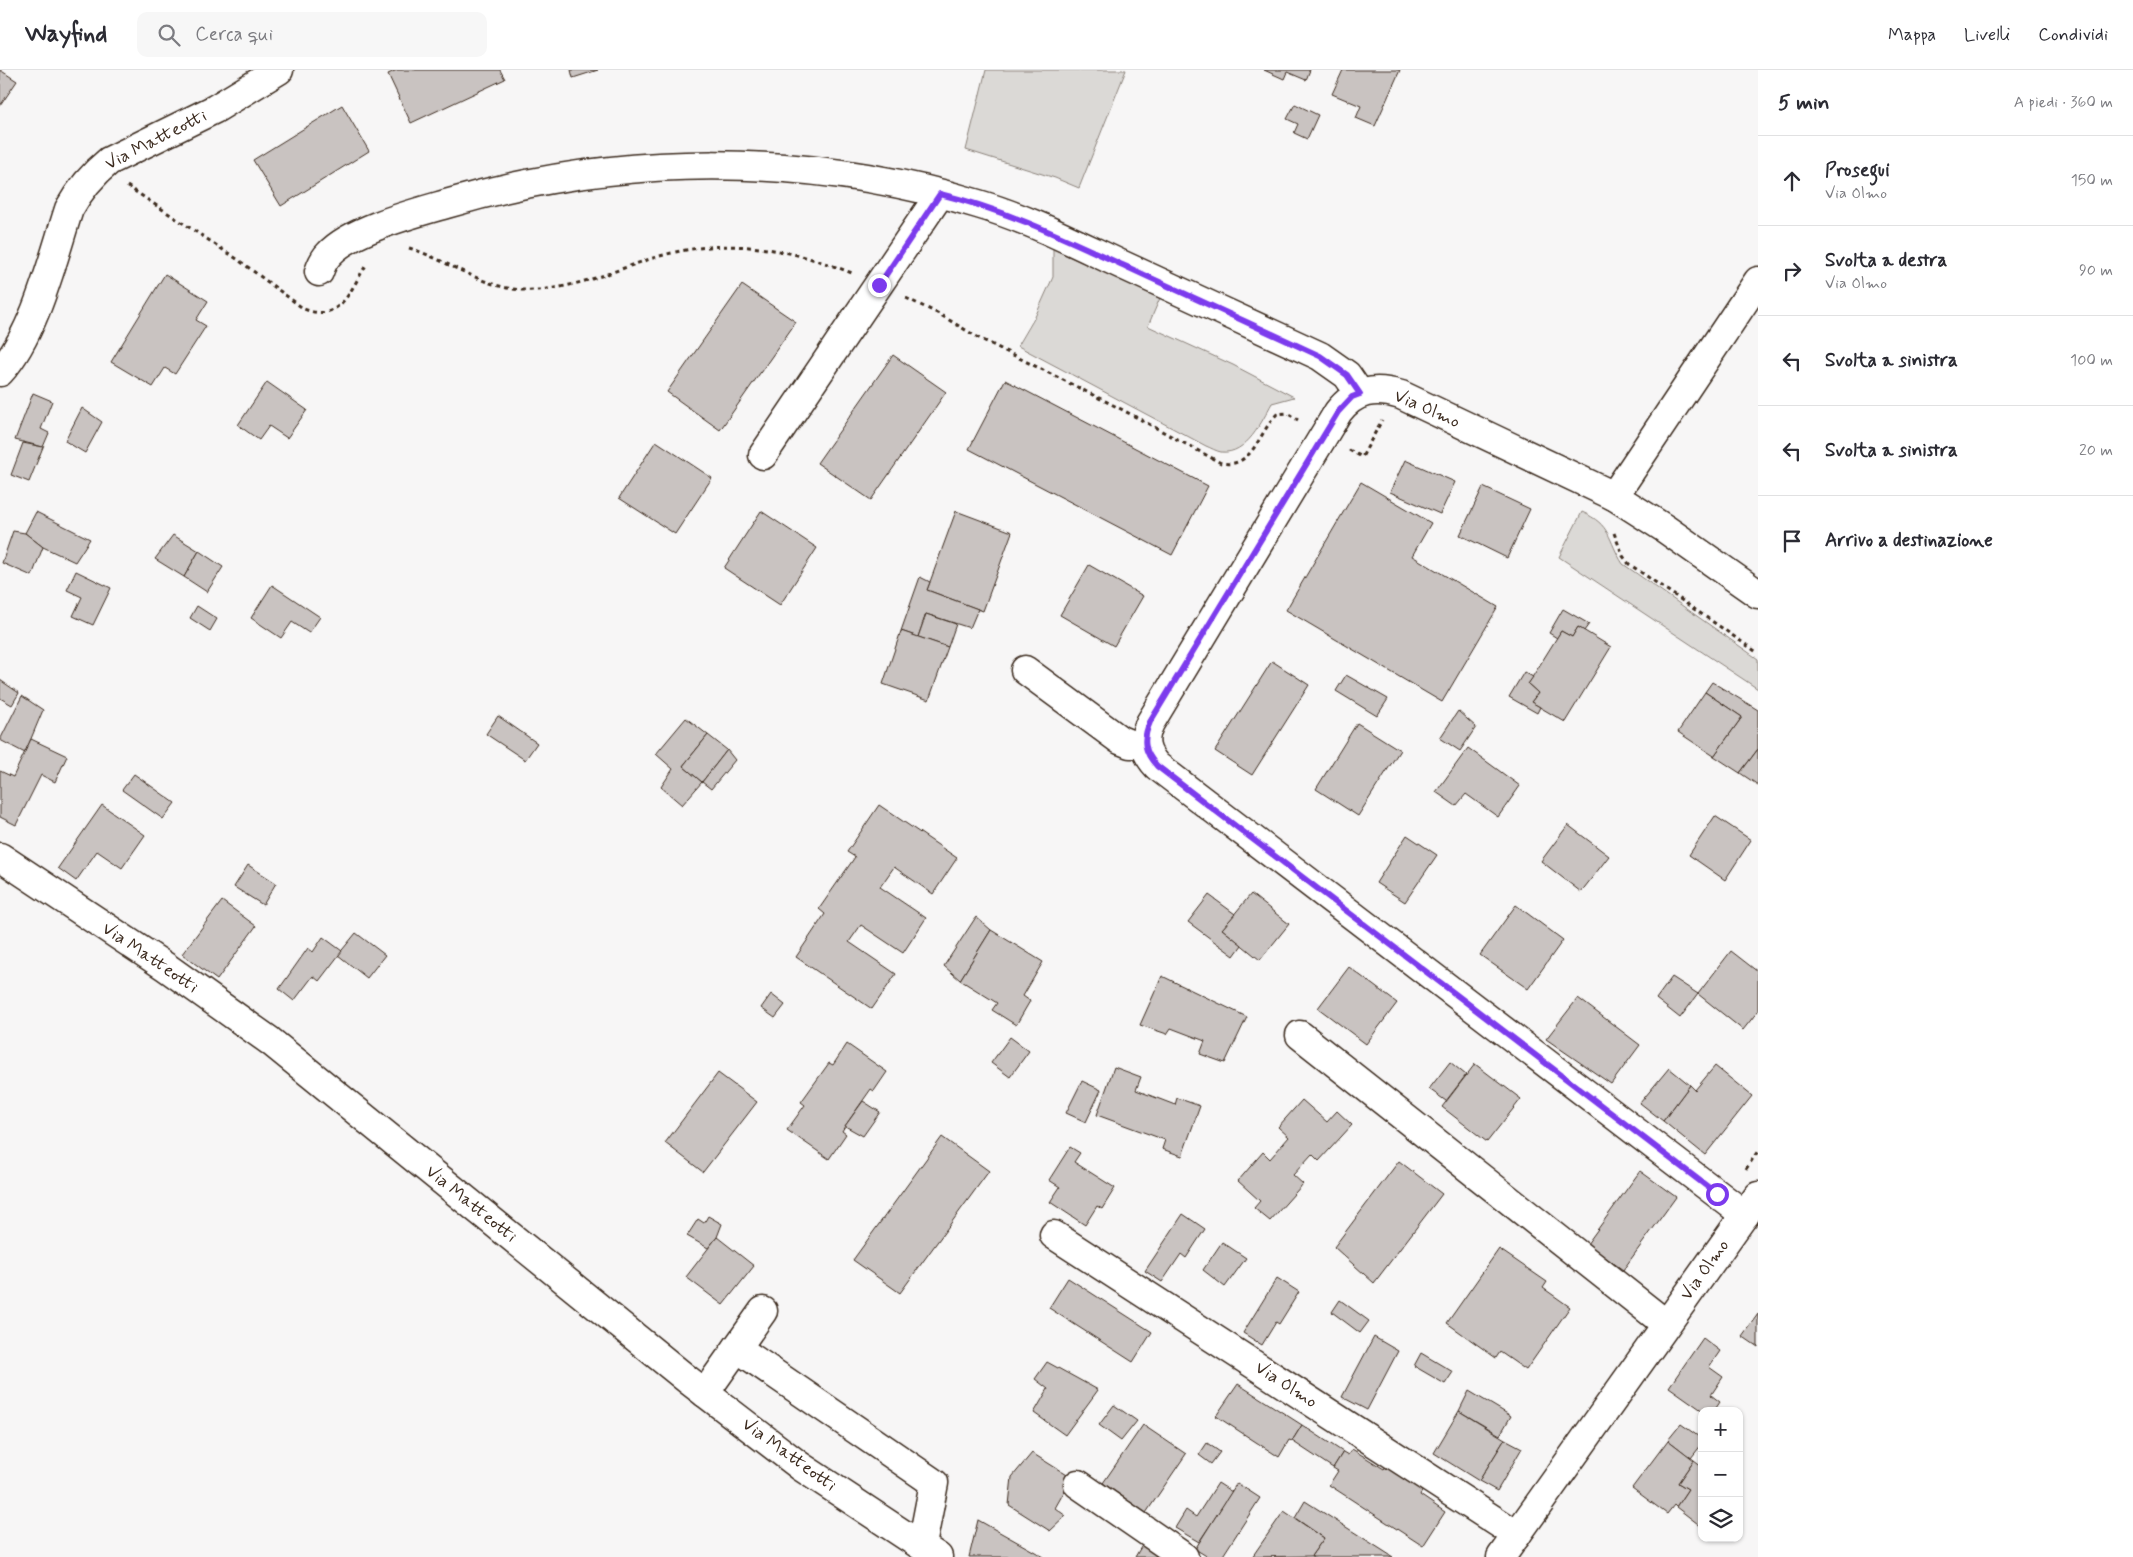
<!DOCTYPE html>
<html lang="it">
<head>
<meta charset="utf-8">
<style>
	:root { --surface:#fff; --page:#f7f7f7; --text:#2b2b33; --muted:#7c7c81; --line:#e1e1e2 }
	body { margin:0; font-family:Mynerve,sans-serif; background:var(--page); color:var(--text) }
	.controls { position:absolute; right:15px; bottom:15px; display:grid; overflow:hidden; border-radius:10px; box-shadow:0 1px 4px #0004 }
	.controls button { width:45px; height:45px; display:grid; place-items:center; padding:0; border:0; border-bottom:1px solid var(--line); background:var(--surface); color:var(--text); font:25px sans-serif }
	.stop { position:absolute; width:15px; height:15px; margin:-11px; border:4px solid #7c3aed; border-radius:50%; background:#fff }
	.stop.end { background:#7c3aed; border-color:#fff; box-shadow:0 1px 5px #0008 }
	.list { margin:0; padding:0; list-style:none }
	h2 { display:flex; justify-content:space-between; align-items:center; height:65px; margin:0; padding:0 20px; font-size:21px }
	h2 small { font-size:16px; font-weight:400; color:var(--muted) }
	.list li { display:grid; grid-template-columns:32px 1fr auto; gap:15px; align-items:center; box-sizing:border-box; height:90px; padding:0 20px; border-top:1px solid var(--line) }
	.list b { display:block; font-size:19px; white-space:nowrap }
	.list p { margin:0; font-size:16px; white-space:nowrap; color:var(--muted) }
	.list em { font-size:16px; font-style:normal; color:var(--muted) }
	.icon { flex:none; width:28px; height:28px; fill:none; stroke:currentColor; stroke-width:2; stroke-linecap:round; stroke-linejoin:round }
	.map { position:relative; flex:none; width:1758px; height:1487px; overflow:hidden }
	header { display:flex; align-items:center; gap:30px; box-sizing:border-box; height:70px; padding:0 25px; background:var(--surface); border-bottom:1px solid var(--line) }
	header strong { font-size:24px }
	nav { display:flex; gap:28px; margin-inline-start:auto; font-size:18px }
	.search { width:350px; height:45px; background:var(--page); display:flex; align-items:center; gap:12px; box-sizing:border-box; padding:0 18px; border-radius:10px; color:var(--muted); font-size:19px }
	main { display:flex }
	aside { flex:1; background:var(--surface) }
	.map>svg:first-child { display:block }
	.green { fill:#dbd9d6; stroke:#8b827a }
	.building { fill:#c9c3c1; stroke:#3b2a1e }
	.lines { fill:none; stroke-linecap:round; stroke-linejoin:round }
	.minor-casing { stroke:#3b2a1e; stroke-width:31 }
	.path { stroke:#3b2a1e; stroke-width:3; stroke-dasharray:4 4; stroke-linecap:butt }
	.minor { stroke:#fff; stroke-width:28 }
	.route { stroke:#7c3aed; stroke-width:6 }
	.labels { text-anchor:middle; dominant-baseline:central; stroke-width:5; stroke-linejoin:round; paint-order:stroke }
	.street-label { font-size:18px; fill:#3b2a1e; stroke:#fff }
</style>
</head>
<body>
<header>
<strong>Wayfind</strong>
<div class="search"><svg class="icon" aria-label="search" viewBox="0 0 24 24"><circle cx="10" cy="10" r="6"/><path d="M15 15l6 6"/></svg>Cerca qui</div>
<nav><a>Mappa</a><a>Livelli</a><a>Condividi</a></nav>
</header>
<main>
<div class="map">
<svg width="1758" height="1487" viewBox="0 0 1758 1487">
	<rect width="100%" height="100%" fill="#f7f6f6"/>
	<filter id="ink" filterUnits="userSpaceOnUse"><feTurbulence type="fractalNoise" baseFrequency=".02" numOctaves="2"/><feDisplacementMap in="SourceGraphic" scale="10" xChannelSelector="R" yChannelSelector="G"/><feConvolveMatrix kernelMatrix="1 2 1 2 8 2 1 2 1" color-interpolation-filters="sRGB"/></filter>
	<g filter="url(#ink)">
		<!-- green -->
		<g class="green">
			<path d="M986 0H1126L1079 118 1055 108 966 80Z"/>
			<path d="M1053 179 1160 228 1148 256 1233 295 1294 327 1272 333C1262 351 1247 385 1221 382 1216 381 1211 378 1206 376L1018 276 1035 247 1053 207Z"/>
			<path d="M1582 442C1612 455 1607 469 1623 494L1758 589V619L1559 487Z"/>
		</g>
		<!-- building -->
		<g class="building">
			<path d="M0 0 17 11 0 36Z"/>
			<path d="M397 0H500L505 9 411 53 388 4Z"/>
			<path d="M571 0H598L573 8Z"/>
			<path d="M1264 0H1310L1306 10 1287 2 1284 9Z"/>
			<path d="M1343 0H1400L1375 56 1356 48 1361 36 1332 24Z"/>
			<path d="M1295 34 1318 45 1307 69 1294 63 1298 54 1287 49Z"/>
			<path d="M342 35 369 81 281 136 253 90Z"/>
			<path d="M165 204 208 231 196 250 206 256 175 304 165 298 153 317 111 292Z"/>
			<path d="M742 215 796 252 720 360 667 322Z"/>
			<path d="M893 285 946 322 871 430 817 393Z"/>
			<path d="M1005 310 1208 416 1172 485 969 379Z"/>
			<path d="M267 312 307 340 287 368 269 356 259 370 238 355Z"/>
			<path d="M33 323 52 331 41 359 49 363 43 377 15 370Z"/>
			<path d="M82 338 102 352 85 383 65 371Z"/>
			<path d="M656 371 712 408 675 464 619 428Z"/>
			<path d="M23 373 43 377 29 412 11 405Z"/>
			<path d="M1405 390 1455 412 1440 444 1390 422Z"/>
			<path d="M1361 412 1431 453 1412 486 1498 537 1442 632 1286 540Z"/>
			<path d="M1483 417 1530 439 1507 488 1460 465Z"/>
			<path d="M761 441 817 478 780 535 724 498Z"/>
			<path d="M956 441 1012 462 983 541 927 520Z"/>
			<path d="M36 442 90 469 75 492 43 477 25 463Z"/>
			<path d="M13 461 25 463 43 477 32 506 2 493Z"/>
			<path d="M173 465 199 481 184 507 155 489Z"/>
			<path d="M199 481 223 497 207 522 184 507Z"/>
			<path d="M1089 495 1143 526 1114 576 1060 545Z"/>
			<path d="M76 501 111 518 93 555 73 546 82 527 67 520Z"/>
			<path d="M920 507 930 512 927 520 978 539 970 558 926 544 918 567 901 561Z"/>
			<path d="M272 515 320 547 309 563 292 552 281 568 251 548Z"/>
			<path d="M197 536 217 549 210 561 190 548Z"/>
			<path d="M1563 539 1589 554 1584 561 1578 557 1572 567 1561 561 1557 568 1549 563Z"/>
			<path d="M926 544 956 554 948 577 918 567Z"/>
			<path d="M1578 557 1611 577 1565 652 1531 632 1538 623 1528 614 1561 561 1572 567Z"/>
			<path d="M901 561 948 577 929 630 883 614Z"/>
			<path d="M1272 591 1309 615 1252 705 1215 681Z"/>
			<path d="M1524 602 1533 607 1528 614 1538 623 1531 632 1540 637 1537 643 1509 627Z"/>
			<path d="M1346 605 1388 629 1377 646 1336 621Z"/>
			<path d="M0 610 19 623 12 635 0 628Z"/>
			<path d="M1712 612 1758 640V679L1740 703 1714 686 1742 647 1705 622Z"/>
			<path d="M1705 622 1742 647 1714 686 1678 662Z"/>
			<path d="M22 626 43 640 25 683 0 670Z"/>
			<path d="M1458 641 1476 657 1460 681 1440 668Z"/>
			<path d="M498 646 537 673 525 690 486 664Z"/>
			<path d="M686 648 708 665 683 696 702 712 682 735 661 717 673 699 656 684Z"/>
			<path d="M1357 653 1400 680 1358 746 1316 719Z"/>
			<path d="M708 665 727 680 702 712 683 696Z"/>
			<path d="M31 669 67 686 55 712 41 705 16 755 0 747V701L13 707Z"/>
			<path d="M1468 678 1520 716 1498 747 1466 724 1456 736 1436 722Z"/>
			<path d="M1758 679V715L1740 703Z"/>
			<path d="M727 680 735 690 711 719 702 712Z"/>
			<path d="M134 704 175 733 163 749 122 720Z"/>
			<path d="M102 735 145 765 122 798 97 781 76 811 58 798Z"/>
			<path d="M879 735 957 788 933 824 894 797 880 817 926 848 903 883 861 855 849 872 896 904 872 939 796 887 825 844 819 839 855 787 847 782Z"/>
			<path d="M1715 746 1751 770 1725 810 1689 785Z"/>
			<path d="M1568 755 1609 786 1581 822 1541 791Z"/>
			<path d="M1407 765 1437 785 1405 832 1376 813Z"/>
			<path d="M248 795 276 813 263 835 234 817Z"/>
			<path d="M1251 824 1289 854 1260 890 1222 859Z"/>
			<path d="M1209 825 1235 844 1222 859 1242 875 1234 886 1188 852Z"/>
			<path d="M222 831 256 856 217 910 182 884Z"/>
			<path d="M1516 835 1563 870 1528 919 1480 885Z"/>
			<path d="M976 847 991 860 960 910 944 896Z"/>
			<path d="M991 860 1043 892 1023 926 1030 931 1016 955 992 940 997 933 960 910Z"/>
			<path d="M356 863 385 885 367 908 338 885Z"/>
			<path d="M323 867 342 881 319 911 313 906 294 931 279 919 308 878 313 882Z"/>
			<path d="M1731 881 1758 902V941L1743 960 1698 924Z"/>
			<path d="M1349 897 1397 933 1366 974 1318 938Z"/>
			<path d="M1162 906 1247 947 1225 993 1200 984 1205 971 1171 958 1167 964 1140 955Z"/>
			<path d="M1672 907 1698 924 1680 948 1656 929Z"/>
			<path d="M771 924 785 935 775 948 761 938Z"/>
			<path d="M1578 928 1640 975 1611 1014 1546 969Z"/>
			<path d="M1010 967 1029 981 1010 1007 991 993Z"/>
			<path d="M847 974 887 1002 874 1021 871 1019 845 1056 842 1061 846 1064 829 1089 787 1060 805 1035 801 1032 829 993 833 995Z"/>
			<path d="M1450 992 1466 1005 1446 1031 1429 1019Z"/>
			<path d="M1475 994 1521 1029 1487 1072 1442 1037Z"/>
			<path d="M1715 996 1752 1026 1705 1085 1663 1051 1690 1015 1695 1020Z"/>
			<path d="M1114 997 1141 1007 1136 1020 1175 1035 1177 1028 1200 1036 1182 1086 1162 1079 1165 1070 1097 1045Z"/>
			<path d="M1669 998 1690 1015 1663 1051 1640 1033Z"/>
			<path d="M718 1003 757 1032 703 1102 665 1073Z"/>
			<path d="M1082 1011 1101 1020 1086 1052 1066 1043Z"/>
			<path d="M1302 1030 1327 1052 1337 1041 1352 1055 1319 1091 1312 1084 1293 1105 1303 1114 1270 1151 1254 1138 1260 1131 1238 1111 1263 1082 1270 1089 1289 1067 1278 1057Z"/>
			<path d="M863 1031 880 1042 863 1066 845 1056Z"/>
			<path d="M942 1067 989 1101 900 1223 853 1190Z"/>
			<path d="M1070 1077 1080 1083 1074 1092 1115 1118 1102 1139 1097 1136 1085 1155 1050 1132 1060 1117 1049 1110Z"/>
			<path d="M1399 1091 1442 1124 1374 1213 1334 1177Z"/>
			<path d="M1640 1101 1676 1127 1623 1200 1587 1174Z"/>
			<path d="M1183 1144 1205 1159 1186 1188 1181 1184 1162 1212 1145 1201Z"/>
			<path d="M708 1146 722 1154 717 1167 708 1178 687 1166 698 1149 704 1153Z"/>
			<path d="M717 1167 754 1196 723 1235 686 1207Z"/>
			<path d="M1222 1172 1246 1188 1225 1217 1203 1200Z"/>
			<path d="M1499 1179 1547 1212 1543 1218 1570 1237 1526 1300 1500 1282 1496 1288 1447 1253Z"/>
			<path d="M1068 1208 1152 1262 1133 1292 1049 1238Z"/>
			<path d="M1277 1208 1299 1222 1279 1254 1276 1252 1262 1275 1243 1263Z"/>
			<path d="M1340 1230 1369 1251 1360 1263 1332 1242Z"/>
			<path d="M1758 1244V1277L1742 1266Z"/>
			<path d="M1374 1267 1398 1281 1367 1340 1342 1327Z"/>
			<path d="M1703 1268 1720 1281 1709 1297 1723 1307 1711 1325 1720 1332 1714 1341H1703L1669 1317Z"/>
			<path d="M1421 1283 1453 1302 1445 1314 1414 1296Z"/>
			<path d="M1047 1292 1098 1320 1065 1365 1034 1343 1048 1319 1035 1309Z"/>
			<path d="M1238 1314 1302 1355 1292 1371 1289 1370 1279 1387 1216 1346Z"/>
			<path d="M1469 1321 1511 1346 1500 1365 1459 1341Z"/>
			<path d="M1114 1335 1137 1351 1121 1371 1099 1355Z"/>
			<path d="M1459 1341 1505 1369 1479 1411 1434 1383Z"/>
			<path d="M1681 1354 1702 1369V1374L1691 1388 1668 1370Z"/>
			<path d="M1143 1355 1186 1384 1146 1443 1103 1413Z"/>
			<path d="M1302 1355 1343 1382 1333 1398 1292 1371Z"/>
			<path d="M1505 1369 1522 1378 1497 1421 1479 1411Z"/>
			<path d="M1668 1370 1694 1390 1678 1413 1688 1419 1676 1437 1674 1435 1667 1444 1632 1418Z"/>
			<path d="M1207 1373 1220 1382 1211 1394 1199 1385Z"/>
			<path d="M1352 1379 1384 1399 1389 1392 1425 1416 1420 1425 1445 1442 1423 1476 1329 1415 1338 1401 1333 1398 1343 1382 1348 1385Z"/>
			<path d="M1032 1383 1072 1408 1055 1438 1066 1446 1050 1461 1009 1435 1012 1407Z"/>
			<path d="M1694 1390 1702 1396V1457L1676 1437 1688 1419 1678 1413Z"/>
			<path d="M1218 1413 1232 1422 1199 1472 1175 1458 1186 1440 1196 1447Z"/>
			<path d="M1237 1413 1260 1428 1222 1487H1208L1195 1479Z"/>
			<path d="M1305 1431 1393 1487H1313L1311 1486 1324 1468 1295 1448Z"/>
			<path d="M1284 1441 1324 1468 1311 1486 1252 1487Z"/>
			<path d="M978 1450 1044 1487H969Z"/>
			<path d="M1144 1472 1166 1487H1135Z"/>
		</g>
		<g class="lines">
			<!-- minor casing -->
			<g class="minor-casing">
				<g id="minor">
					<path d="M319 202C321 196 324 189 329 184 350 160 415 143 446 134 617 83 807 82 978 134 1026 148 1071 171 1116 192 1184 223 1252 255 1320 286L1347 305 1360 324"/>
					<path d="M0 302C35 264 53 188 69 139 79 121 93 104 109 91L215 39 279 0"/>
					<path d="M763 385 940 124"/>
					<path d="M1614 426 1758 211"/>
					<path d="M1025 600 1120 670 1130 674H1145"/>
					<path d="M0 787 166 897 270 971 688 1310 800 1396 938 1487"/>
					<path d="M1300 965 1666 1254"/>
					<path d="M1745 1145 1157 696C1144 682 1142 670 1150 653L1338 342C1355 320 1375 317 1401 325L1614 426 1664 458 1758 524"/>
					<path d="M1054 1165 1517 1465"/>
					<path d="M737 1278 934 1413 922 1475"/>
					<path d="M705 1323 763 1241"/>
					<path d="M1078 1414 1184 1487"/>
					<path d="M1501 1487 1758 1126"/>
				</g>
			</g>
			<!-- path -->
			<g class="path">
				<path d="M127 116 237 189 304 239C341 254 350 219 367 194"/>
				<path d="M409 178C445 189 484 218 522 220 566 222 608 203 650 189 721 166 784 176 852 203"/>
				<path d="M906 228 939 244 979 268 1121 339 1221 393C1253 399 1258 363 1277 344L1287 343 1298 350"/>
				<path d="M1349 380 1362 387 1382 350"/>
				<path d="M1614 463 1623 486 1629 494 1758 583"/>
				<path d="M1746 1099 1758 1081"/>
			</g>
			<!-- minor -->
			<use href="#minor" class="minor"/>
		</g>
	</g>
	<g class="lines" filter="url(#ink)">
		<!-- route -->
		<path class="route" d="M879 215 940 124C1006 140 1066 169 1127 197 1191 227 1256 256 1320 286L1347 305 1360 324 1352 327 1338 342 1150 652C1142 670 1144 682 1157 696L1717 1124"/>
	</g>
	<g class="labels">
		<!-- street labels -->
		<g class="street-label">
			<text transform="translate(156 70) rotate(-27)">Via Matteotti</text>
			<text transform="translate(1427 339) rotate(24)">Via Olmo</text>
			<text transform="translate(150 888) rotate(34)">Via Matteotti</text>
			<text transform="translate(471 1134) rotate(39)">Via Matteotti</text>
			<text transform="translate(1705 1200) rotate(-54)">Via Olmo</text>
			<text transform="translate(1286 1315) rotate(33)">Via Olmo</text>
			<text transform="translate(789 1385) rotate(36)">Via Matteotti</text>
		</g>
	</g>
</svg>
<div class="controls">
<button>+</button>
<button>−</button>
<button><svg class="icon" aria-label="layers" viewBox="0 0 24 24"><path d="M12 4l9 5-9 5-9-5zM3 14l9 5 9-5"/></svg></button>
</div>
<div class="stop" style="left:1717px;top:1124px"></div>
<div class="stop end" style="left:879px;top:215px"></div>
</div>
<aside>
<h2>5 min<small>A piedi · 360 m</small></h2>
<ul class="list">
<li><svg class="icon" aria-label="ahead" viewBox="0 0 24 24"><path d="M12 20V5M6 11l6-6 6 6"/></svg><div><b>Prosegui</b><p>Via Olmo</p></div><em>150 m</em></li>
<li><svg class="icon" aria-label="right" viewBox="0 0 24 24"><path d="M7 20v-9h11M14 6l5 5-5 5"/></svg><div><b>Svolta a destra</b><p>Via Olmo</p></div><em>90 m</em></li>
<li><svg class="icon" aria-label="left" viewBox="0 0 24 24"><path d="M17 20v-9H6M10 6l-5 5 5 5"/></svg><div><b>Svolta a sinistra</b></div><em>100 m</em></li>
<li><svg class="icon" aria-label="left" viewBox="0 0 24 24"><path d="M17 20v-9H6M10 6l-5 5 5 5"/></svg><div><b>Svolta a sinistra</b></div><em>20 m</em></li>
<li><svg class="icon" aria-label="arrive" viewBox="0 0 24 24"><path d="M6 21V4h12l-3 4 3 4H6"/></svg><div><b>Arrivo a destinazione</b></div></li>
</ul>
</aside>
</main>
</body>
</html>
